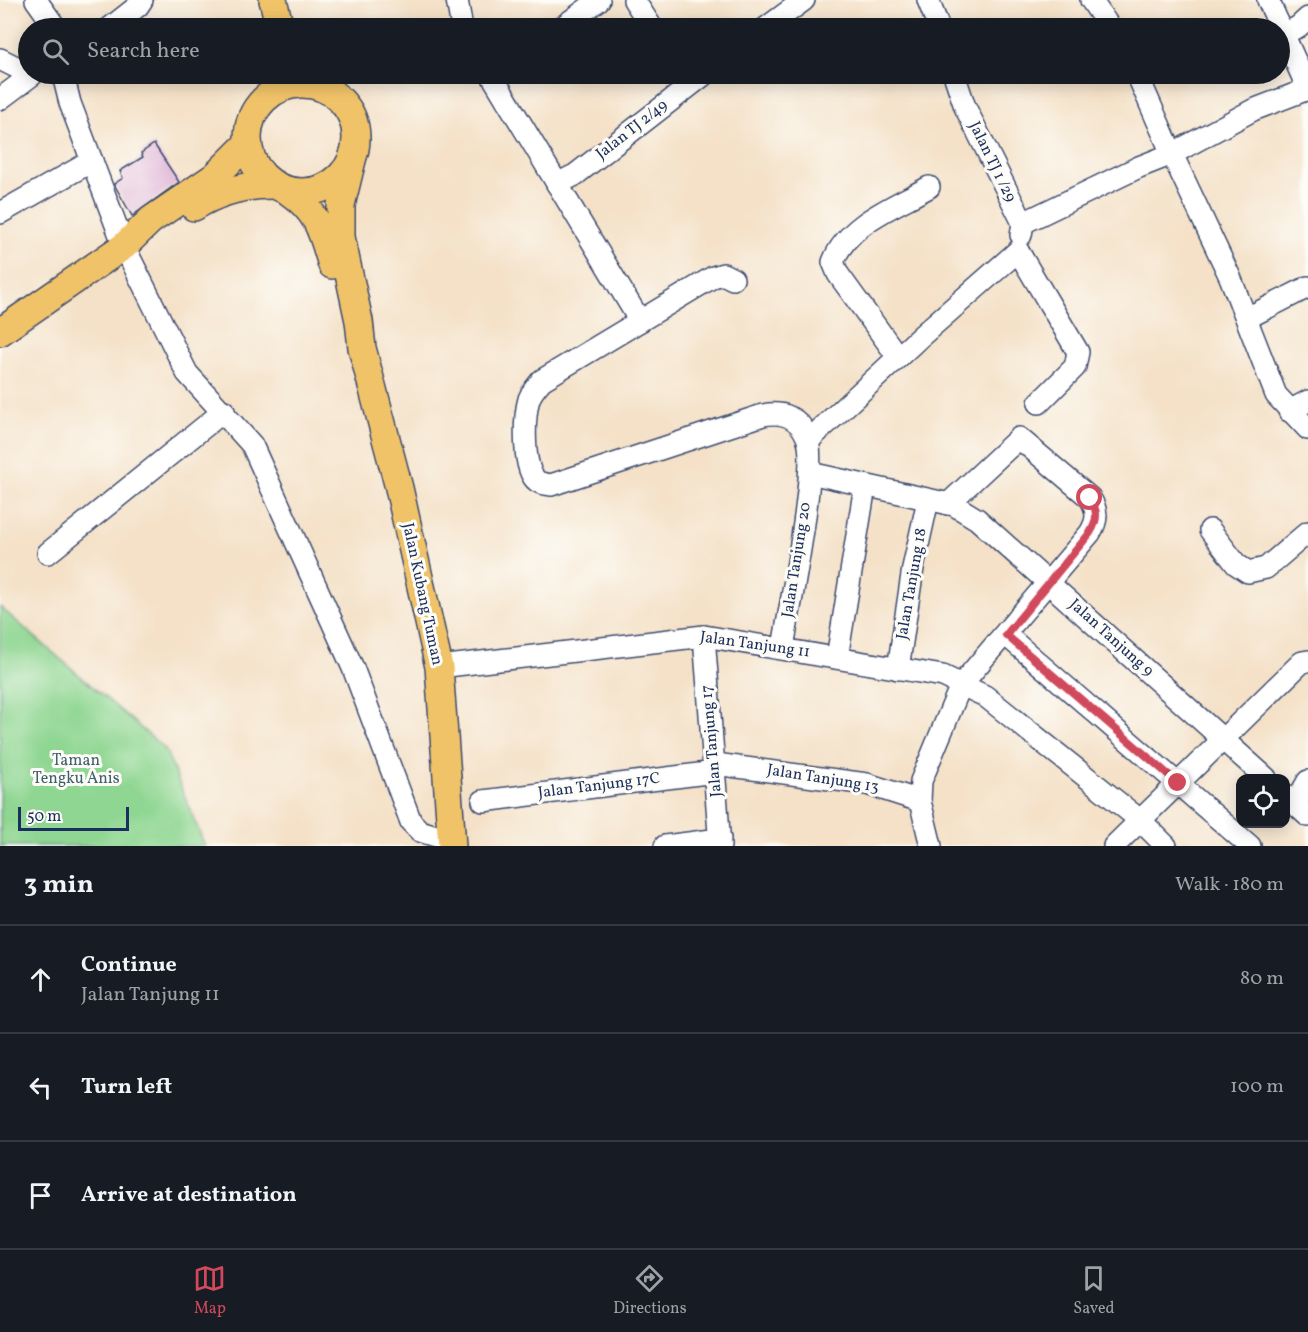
<!DOCTYPE html>
<html lang="en">
<head>
<meta charset="utf-8">
<style>
	:root { --surface:#171b24; --page:#20242c; --text:#f1f3f6; --muted:#9ea1a6; --line:#363941; --accent:#d1495b }
	body { margin:0; font-family:Vollkorn,serif; background:var(--page); color:var(--text) }
	.controls { position:absolute; right:18px; bottom:18px; display:grid; overflow:hidden; border-radius:12px; box-shadow:0 3px 15px #0003 }
	.controls button { width:54px; height:54px; display:grid; place-items:center; padding:0; border:0; border-bottom:2px solid var(--line); background:var(--surface); color:var(--text); font:30px sans-serif }
	.scale { position:absolute; left:18px; bottom:15px; width:111px; box-sizing:border-box; padding-left:6px; border:3px solid #1b2f5e; border-top:0; font-size:16px; line-height:21px; white-space:nowrap; color:#1b2f5e; -webkit-text-stroke:4px #fdfcf7; paint-order:stroke }
	.stop { position:absolute; width:18px; height:18px; margin:-14px; border:4px solid #d1495b; border-radius:50%; background:#fff }
	.stop.end { background:#d1495b; border-color:#fff; box-shadow:0 2px 6px #0008 }
	.list { margin:0; padding:0; list-style:none }
	h2 { display:flex; justify-content:space-between; align-items:center; height:78px; margin:0; padding:0 24px; font-size:26px }
	h2 small { font-size:20px; font-weight:400; color:var(--muted) }
	.list li { display:grid; grid-template-columns:39px 1fr auto; gap:18px; align-items:center; box-sizing:border-box; height:108px; padding:0 24px; border-top:2px solid var(--line) }
	.list b { display:block; font-size:22px; white-space:nowrap }
	.list p { margin:0; font-size:20px; white-space:nowrap; color:var(--muted) }
	.list em { font-size:20px; font-style:normal; color:var(--muted) }
	.icon { flex:none; width:33px; height:33px; fill:none; stroke:currentColor; stroke-width:2; stroke-linecap:round; stroke-linejoin:round }
	.map { position:relative; flex:none; width:1308px; height:846px; overflow:hidden }
	.search { position:absolute; background:var(--surface); box-shadow:0 3px 15px #0003; left:18px; right:18px; top:18px; height:66px; display:flex; align-items:center; gap:15px; box-sizing:border-box; padding:0 21px; border-radius:33px; color:var(--muted); font-size:22px }
	.sheet { height:402px; background:var(--surface) }
	nav { display:flex; justify-content:space-around; align-items:center; box-sizing:border-box; height:84px; border-top:2px solid var(--line); background:var(--surface); font-size:16px; color:var(--muted) }
	nav a { display:grid; justify-items:center; gap:3px }
	nav .on { color:var(--accent) }
	.map>svg:first-child { display:block }
	.green { fill:#8ed691; stroke:#548278; stroke-width:1.5 }
	.building { fill:#dcacd2 }
	.lines { fill:none; stroke-linecap:round; stroke-linejoin:round }
	.minor-casing { stroke:#3c4a6e; stroke-width:24 }
	.major-casing { stroke:#3c4a6e; stroke-width:30 }
	.minor { stroke:#fff; stroke-width:21 }
	.major { stroke:#f1c369; stroke-width:27 }
	.route { stroke:#d1495b; stroke-width:8 }
	.labels { text-anchor:middle; dominant-baseline:central; stroke-width:6; stroke-linejoin:round; paint-order:stroke }
	.street-label { font-size:16px; fill:#1b2f5e; stroke:#fdfcf7 }
	.park-label { font-size:16px; fill:#3e616d; stroke:#fdfcf7 }
</style>
</head>
<body>
<div class="map">
<svg width="1308" height="846" viewBox="0 0 1308 846">
	<rect width="100%" height="100%" fill="#fdfcf7"/>
	<filter id="ink" filterUnits="userSpaceOnUse"><feTurbulence type="fractalNoise" baseFrequency=".0167" numOctaves="2"/><feDisplacementMap in="SourceGraphic" scale="12" xChannelSelector="R" yChannelSelector="G"/><feConvolveMatrix kernelMatrix="1 2 1 2 8 2 1 2 1" color-interpolation-filters="sRGB"/></filter>
	<filter id="wash" filterUnits="userSpaceOnUse"><feTurbulence type="fractalNoise" baseFrequency=".008" numOctaves="4" result="noise"/><feDisplacementMap in="SourceGraphic" scale="24" xChannelSelector="R" yChannelSelector="G"/><feGaussianBlur stdDeviation="1.35" result="paint"/><feColorMatrix in="noise" values="0 0 0 0 0 0 0 0 0 0 0 0 0 0 0 0 0 1.4 0 .05"/><feComposite in="paint" operator="in"/></filter>
	<g filter="url(#wash)">
		<rect width="100%" height="100%" fill="#f4e1c7"/>
		<!-- green -->
		<path class="green" d="M0 607 165 749 205 846H0Z"/>
		<g id="blocks">
			<!-- building -->
			<path class="building" d="M154 144 179 182 132 216 114 184 123 178 120 171 143 157 141 153Z"/>
		</g>
	</g>
	<g filter="url(#ink)">
		<use href="#blocks" fill-opacity="0" stroke="#3c4a6e" stroke-width="1.5"/>
		<g class="lines">
			<!-- minor casing -->
			<g class="minor-casing">
				<g id="minor">
					<path d="M36 0 56 28"/>
					<path d="M457 0 462 28"/>
					<path d="M634 0 652 28"/>
					<path d="M928 0 939 28"/>
					<path d="M1091 0 1110 28"/>
					<path d="M110 28 138 6 142 0"/>
					<path d="M561 28 599 0"/>
					<path d="M766 28 804 0"/>
					<path d="M1280 35 1298 27 1308 18"/>
					<path d="M0 59 28 73"/>
					<path d="M67 74 64 79 70 103 124 246 187 373 252 445 353 668 411 822 420 831 452 841"/>
					<path d="M491 74 640 321"/>
					<path d="M954 74 965 107 1023 223 1021 235"/>
					<path d="M1137 74 1172 154 1230 277 1276 395 1308 429"/>
					<path d="M0 99 32 75"/>
					<path d="M557 184 575 175 705 74"/>
					<path d="M0 213 92 161"/>
					<path d="M1023 223 1139 167 1172 154 1253 110 1308 89 1268 0"/>
					<path d="M1018 251 1078 352 1075 367 1039 403"/>
					<path d="M733 279 723 274 713 277 542 380C537 386 532 391 529 399 524 417 522 470 537 481 541 484 546 484 551 485L763 415C783 411 799 417 807 437 819 466 789 609 783 648"/>
					<path d="M1247 318 1308 287"/>
					<path d="M898 357 838 274 833 262C848 223 894 207 929 187"/>
					<path d="M1289 411 1308 401"/>
					<path d="M809 440 921 336 1018 251"/>
					<path d="M810 473 954 505 977 519 1266 778"/>
					<path d="M1210 530 1236 564 1248 572 1266 568 1308 532"/>
					<path d="M48 553 224 411"/>
					<path d="M1006 635 1250 846"/>
					<path d="M704 636 720 846"/>
					<path d="M837 658 865 486"/>
					<path d="M439 667 704 636 943 676 985 696 1140 820 1166 846"/>
					<path d="M898 669 913 568 928 500"/>
					<path d="M715 764 867 784 920 801"/>
					<path d="M1286 796 1308 816"/>
					<path d="M483 801 715 772"/>
					<path d="M1295 804 1308 781"/>
					<path d="M665 846 720 839"/>
					<path d="M931 846 920 801 921 781 961 685 1090 533C1098 520 1098 511 1090 498L1019 438 948 504"/>
					<path d="M1114 846 1302 662 1308 661"/>
				</g>
			</g>
			<!-- major casing -->
			<g class="major-casing">
				<g id="major">
					<path d="M273 0 280 28"/>
					<circle cx="302" cy="138" r="54"/>
					<path d="M354 152 341 205V237L359 321 362 348 399 488 439 667 452 846"/>
					<path d="M289 192C319 213 322 232 332 265"/>
					<path d="M194 207C218 192 244 185 273 185"/>
					<path d="M0 332 124 246 151 220 214 177 248 143"/>
				</g>
			</g>
			<!-- minor -->
			<use href="#minor" class="minor"/>
			<!-- major -->
			<use href="#major" class="major"/>
		</g>
	</g>
	<g class="lines" filter="url(#ink)">
		<!-- route -->
		<path class="route" d="M1090 498C1098 511 1098 520 1090 533L1006 635 1178 783"/>
	</g>
	<g class="labels">
		<!-- street labels -->
		<g class="street-label">
			<text transform="translate(632 130) rotate(-38)">Jalan TJ 2/49</text>
			<text transform="translate(992 162) rotate(64)">Jalan TJ 1 /29</text>
			<text transform="translate(797 560) rotate(-81)">Jalan Tanjung 20</text>
			<text transform="translate(912 584) rotate(-80)">Jalan Tanjung 18</text>
			<text transform="translate(422 594) rotate(78)">Jalan Kubang Tuman</text>
			<text transform="translate(1111 638) rotate(42)">Jalan Tanjung 9</text>
			<text transform="translate(755 645) rotate(8)">Jalan Tanjung 11</text>
			<text transform="translate(712 741) rotate(-95)">Jalan Tanjung 17</text>
			<text transform="translate(823 779) rotate(9)">Jalan Tanjung 13</text>
			<text transform="translate(599 786) rotate(-7)">Jalan Tanjung 17C</text>
		</g>
		<!-- park labels -->
		<g class="park-label">
			<text x="76" y="761">Taman<tspan x="76" dy="18">Tengku Anis</tspan></text>
		</g>
	</g>
</svg>
<div class="controls">
<button><svg class="icon" aria-label="locate" viewBox="0 0 24 24"><circle cx="12" cy="12" r="6"/><path d="M12 2v4M12 18v4M2 12h4M18 12h4"/></svg></button>
</div>
<div class="scale">50 m</div>
<div class="stop" style="left:1090px;top:498px"></div>
<div class="stop end" style="left:1178px;top:783px"></div>
<div class="search"><svg class="icon" aria-label="search" viewBox="0 0 24 24"><circle cx="10" cy="10" r="6"/><path d="M15 15l6 6"/></svg>Search here</div>
</div>
<section class="sheet">
<h2>3 min<small>Walk · 180 m</small></h2>
<ul class="list">
<li><svg class="icon" aria-label="ahead" viewBox="0 0 24 24"><path d="M12 20V5M6 11l6-6 6 6"/></svg><div><b>Continue</b><p>Jalan Tanjung 11</p></div><em>80 m</em></li>
<li><svg class="icon" aria-label="left" viewBox="0 0 24 24"><path d="M17 20v-9H6M10 6l-5 5 5 5"/></svg><div><b>Turn left</b></div><em>100 m</em></li>
<li><svg class="icon" aria-label="arrive" viewBox="0 0 24 24"><path d="M6 21V4h12l-3 4 3 4H6"/></svg><div><b>Arrive at destination</b></div></li>
</ul>
</section>
<nav>
<a class="on"><svg class="icon" aria-label="map" viewBox="0 0 24 24"><path d="M3 6l6-2 6 2 6-2v14l-6 2-6-2-6 2zM9 4v14M15 6v14"/></svg>Map</a>
<a><svg class="icon" aria-label="directions" viewBox="0 0 24 24"><path d="M12 3l9 9-9 9-9-9zM9 14v-3h6M13 9l2 2-2 2"/></svg>Directions</a>
<a><svg class="icon" aria-label="saved" viewBox="0 0 24 24"><path d="M7 4h10v16l-5-4-5 4z"/></svg>Saved</a>
</nav>
</body>
</html>
